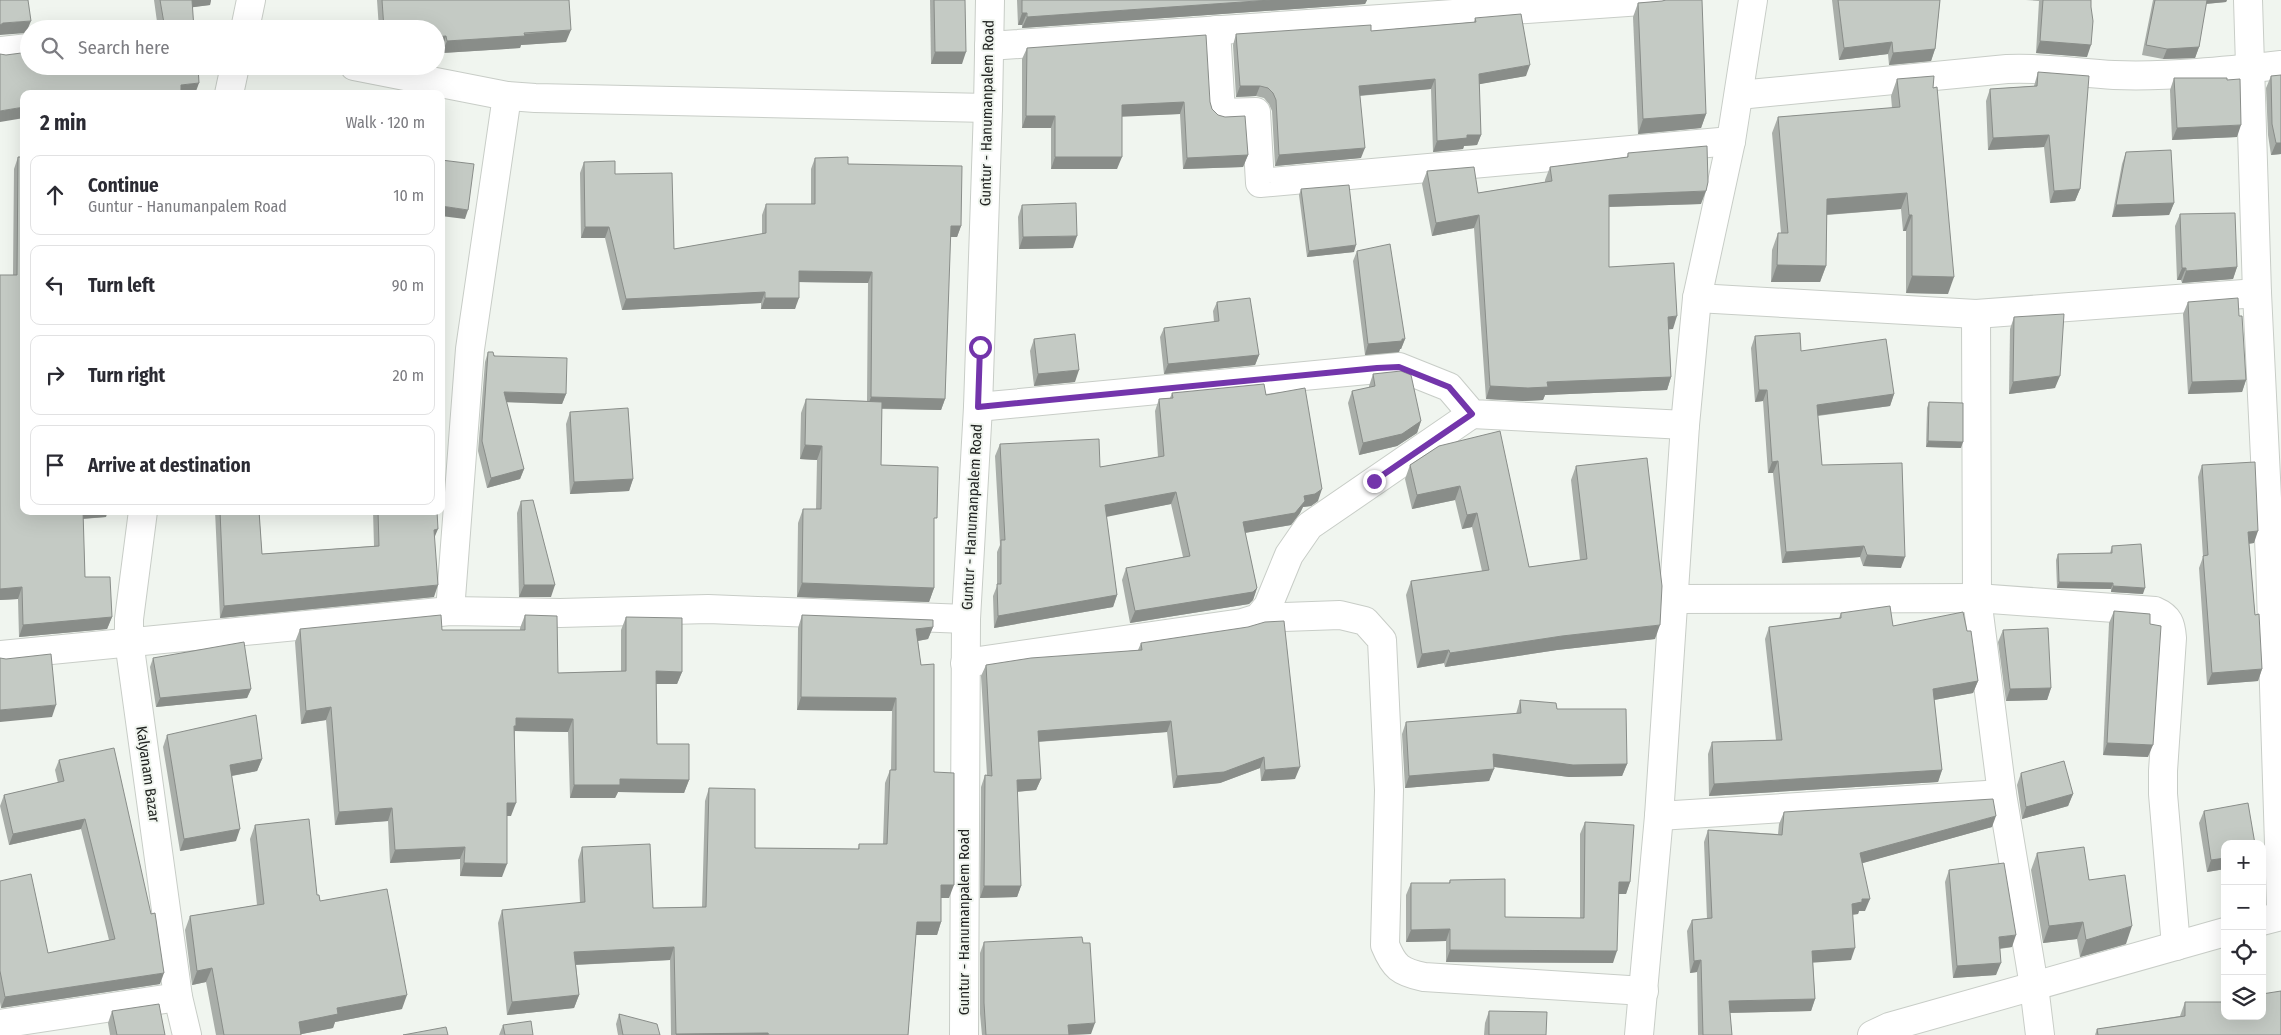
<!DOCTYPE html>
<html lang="en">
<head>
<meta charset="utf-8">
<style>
	:root { --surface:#fff; --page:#f7f7f7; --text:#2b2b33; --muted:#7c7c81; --line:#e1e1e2 }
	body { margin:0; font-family:"Fira Sans Condensed",sans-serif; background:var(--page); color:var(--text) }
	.controls { position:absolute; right:15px; bottom:15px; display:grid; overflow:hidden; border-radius:10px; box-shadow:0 5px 20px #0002 }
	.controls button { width:45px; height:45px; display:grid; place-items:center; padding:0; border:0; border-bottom:1px solid var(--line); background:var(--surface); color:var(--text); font:25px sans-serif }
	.stop { position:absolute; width:15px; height:15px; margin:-11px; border:4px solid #7335ab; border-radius:50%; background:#fff }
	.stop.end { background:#7335ab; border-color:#fff; box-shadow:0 1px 5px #0008 }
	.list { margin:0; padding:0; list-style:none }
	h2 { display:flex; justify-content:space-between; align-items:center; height:65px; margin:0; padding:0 20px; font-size:21px }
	h2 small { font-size:16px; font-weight:400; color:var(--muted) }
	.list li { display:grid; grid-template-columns:32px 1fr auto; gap:15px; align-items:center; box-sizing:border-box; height:80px; margin:0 10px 10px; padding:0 10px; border:1px solid var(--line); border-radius:10px }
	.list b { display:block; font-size:19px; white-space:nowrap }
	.list p { margin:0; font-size:16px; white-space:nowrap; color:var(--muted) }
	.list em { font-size:16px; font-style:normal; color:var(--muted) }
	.icon { flex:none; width:28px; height:28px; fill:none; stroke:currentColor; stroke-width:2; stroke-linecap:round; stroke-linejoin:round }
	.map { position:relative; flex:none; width:2281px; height:1035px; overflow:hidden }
	.search { position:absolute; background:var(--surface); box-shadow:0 5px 20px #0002; left:20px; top:20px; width:425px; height:55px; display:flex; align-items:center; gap:12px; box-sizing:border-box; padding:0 18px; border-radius:28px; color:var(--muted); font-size:19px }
	.panel { position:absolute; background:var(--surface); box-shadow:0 5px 20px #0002; left:20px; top:90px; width:425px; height:425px; border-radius:10px }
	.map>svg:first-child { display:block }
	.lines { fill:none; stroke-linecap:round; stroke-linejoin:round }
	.minor-casing { stroke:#c8cdc7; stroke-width:30 }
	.major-casing { stroke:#c8cdc7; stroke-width:30 }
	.minor { stroke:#fff; stroke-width:28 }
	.major { stroke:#fff; stroke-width:28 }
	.wall { fill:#a9aea9 }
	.shaded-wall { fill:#898d89 }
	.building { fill:#c4cac4; stroke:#898d89 }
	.route { stroke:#7335ab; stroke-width:6 }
	.labels { text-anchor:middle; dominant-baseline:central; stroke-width:4; stroke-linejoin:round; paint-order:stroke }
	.street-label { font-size:15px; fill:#212321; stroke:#f0f5ef }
</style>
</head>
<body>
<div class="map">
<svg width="2281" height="1035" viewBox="0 0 2281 1035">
	<rect width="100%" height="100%" fill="#f0f5ef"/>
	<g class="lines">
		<!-- minor casing -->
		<g class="minor-casing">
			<g id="minor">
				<path d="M2248 0 2257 293 2270 560 2281 907"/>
				<path d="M245 29 251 0"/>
				<path d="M1216 30 1221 113 1256 112 1260 183 1731 141"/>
				<path d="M989 46 1656 0"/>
				<path d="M0 51 29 48"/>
				<path d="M354 66 507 96 535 98 988 108"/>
				<path d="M229 94 235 66"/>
				<path d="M1739 95 2007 69C2043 67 2078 73 2114 75 2169 77 2226 71 2281 65"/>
				<path d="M1697 298 1976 314 2257 293"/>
				<path d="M1976 314 1977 598 2002 794 2034 986 2040 1035"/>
				<path d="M978 407 1399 367 1449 387 1472 414 1685 425"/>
				<path d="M143 511 129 619V641L178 997 187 1035"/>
				<path d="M1673 599 1977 598 2155 611C2169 617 2171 624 2172 638L2163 771V794L2176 946"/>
				<path d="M450 611 470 349 507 96"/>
				<path d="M1258 618 1340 615 1365 621 1382 640 1389 790 1385 945C1394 967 1400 972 1424 977L1644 991"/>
				<path d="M0 655 450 611 560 613 708 609 966 619"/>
				<path d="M965 663 1242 623 1258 618 1268 606 1289 555 1309 526 1472 414"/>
				<path d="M1659 816 2002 794"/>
				<path d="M2262 921 2281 916"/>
				<path d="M0 1024 178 997"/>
				<path d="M1639 1035 1659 816 1685 425 1697 298 1731 141 1753 0"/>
				<path d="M1872 1035 1889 1027 2225 932"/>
			</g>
		</g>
		<!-- major casing -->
		<g class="major-casing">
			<path id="major" d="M964 1035 966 619 978 407 988 108 990 0"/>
		</g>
		<!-- minor -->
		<use href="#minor" class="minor"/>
		<!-- major -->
		<use href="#major" class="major"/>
	</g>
	<!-- wall -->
	<g class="wall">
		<path d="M154 0H211L210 5 192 7 194 29H158Z"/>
		<path d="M377 0H569L566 42 521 45 520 48 442 53V48L436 49V29H379Z"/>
		<path d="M930 0H965L962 64H931Z"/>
		<path d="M1017 0H1367L1365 4 1022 28V25H1018Z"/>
		<path d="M1832 0H1940L1935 49 1931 61 1889 65 1888 54 1839 60Z"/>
		<path d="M2026 0H2091L2087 57 2036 53 2039 1Z"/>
		<path d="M2153 0H2227L2226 2 2206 4 2199 47 2195 58 2163 59 2142 55Z"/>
		<path d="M1662 1 1706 114 1701 128 1638 134 1633 17 1638 3Z"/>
		<path d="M1475 18 1526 76 1479 84 1481 135 1477 145 1464 146 1463 149 1433 152 1431 89 1360 96 1361 158 1275 166 1272 111 1269 104 1264 98 1256 96 1236 97 1233 45 1236 34 1371 31 1474 22Z"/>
		<path d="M1027 48 1210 102 1212 109 1248 155 1243 167 1183 169 1180 114 1122 116 1117 169H1051V128H1022V59Z"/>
		<path d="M2038 72 2080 189 2075 201 2050 203 2044 147 1988 150 1986 101 1990 89 2034 86Z"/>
		<path d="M2271 76 2281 154 2271 155 2268 135 2266 88Z"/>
		<path d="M2174 78 2237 137 2172 140 2170 90Z"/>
		<path d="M1897 79 1933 88 1948 294 1906 293V231H1903L1901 209 1827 215 1826 266 1820 282H1771L1772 250 1778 233H1781L1772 133 1778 117 1892 108 1891 96Z"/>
		<path d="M2126 152 2174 203 2169 215 2112 217 2122 164Z"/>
		<path d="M1628 153 1701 204 1609 207V267L1673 329H1669L1671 377 1667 390 1545 395 1543 400 1523 401 1486 399 1474 228 1432 236 1422 184 1427 171 1478 193 1545 182V180L1550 167 1627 157Z"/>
		<path d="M18 157 106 517 83 519 85 577 112 617 107 629 19 637 18 599 0 600V275H13L14 169Z"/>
		<path d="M815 158 848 164 961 226 957 237H950L945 399 941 410 882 409 881 465 934 525V588L929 602 797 597 798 523 803 509H816L817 460 800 459 801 413 806 399 867 401 868 283 799 282 795 309H761V303L622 310 605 238H581L580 173 584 162 615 174 674 249 762 234V215L766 204H811V169Z"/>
		<path d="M1301 189 1354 252 1307 257 1299 195Z"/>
		<path d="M1022 205 1073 248 1019 249 1018 217Z"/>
		<path d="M2180 214 2237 267 2233 279 2182 283 2181 280H2177L2175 226Z"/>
		<path d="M1357 251 1405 339 1401 349H1400L1399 352 1365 355 1353 261Z"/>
		<path d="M1217 302 1259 355 1255 365 1164 374 1160 337 1164 328 1214 322 1213 311Z"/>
		<path d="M2188 302 2239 316 2246 380 2242 392 2188 394 2183 314Z"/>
		<path d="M2014 317 2055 388 2009 394 2010 329Z"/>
		<path d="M1755 336 1801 351 1894 394 1890 406 1818 416 1822 465 1901 568 1863 566 1860 557 1782 563 1773 473H1768L1763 401 1755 402 1751 348Z"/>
		<path d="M1034 339 1075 382 1034 386 1030 351Z"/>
		<path d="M488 352 566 394 562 404 506 402 524 469 520 479 487 488 478 451 485 362Z"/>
		<path d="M1373 374 1421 421 1417 433 1397 446 1359 455 1348 403 1352 391 1369 388V386Z"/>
		<path d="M1172 393 1266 395 1318 501 1311 506 1303 507 1300 513 1291 525 1245 533 1257 588 1253 600 1249 604 1130 623 1122 580 1126 568 1183 557 1171 504 1106 516 1117 595 1113 607 994 628 993 596 997 586V552L1000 545 995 456 1000 444 1100 467 1158 457 1155 411 1159 399 1170 398Z"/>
		<path d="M1929 402 1961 448 1926 447 1927 408Z"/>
		<path d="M570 412 633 479 629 491 570 494 566 424Z"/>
		<path d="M1439 446 1529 567 1580 560 1571 480 1576 466 1655 639 1557 650 1445 667 1444 663 1417 668 1406 595 1411 581 1482 571 1472 527 1462 529 1455 500 1412 509 1405 479 1410 465Z"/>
		<path d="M2202 465 2254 543 2249 544 2255 615 2262 669 2258 681 2207 685 2199 568 2203 557 2198 477Z"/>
		<path d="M521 501 551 597H519L517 513Z"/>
		<path d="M215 511H259L262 554 374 546 373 511H437L434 538V597L220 618Z"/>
		<path d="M2112 546 2143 594 2111 592V589L2057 588 2056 560 2058 554 2110 553Z"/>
		<path d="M2114 611 2148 757 2103 755 2109 623Z"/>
		<path d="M1841 613 1893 626 1967 631 1978 681 1973 693 1934 700 1942 770 1938 782 1709 796 1708 754 1712 742 1776 740 1765 639 1769 627 1839 618Z"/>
		<path d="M525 615 558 673 621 671V630L626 617 682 672 677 684H656L657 744 689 780 684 793 618 792 615 798H570L568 732 515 731 511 816H507L502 877 460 876V859L390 863 388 821 335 825 326 720 301 724 295 642 300 629 442 630H520V628Z"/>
		<path d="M802 615 933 627 928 639 918 641 949 898H941V922L937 935H916L908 1035H671L670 960 576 965 579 995 574 1008 507 1015 498 923 502 910 580 903 578 860 582 847 653 908 702 907 705 801 709 788 755 848 858 849 859 844H883L885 783 890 770H891L892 711 797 710 798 628Z"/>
		<path d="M2003 630 2051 688 2047 700 2006 701 1998 642Z"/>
		<path d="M1141 643 1295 779 1261 781 1260 768 1220 783 1173 788 1167 732 1038 742 1041 779 1036 790 1017 792 1021 886 1017 897 980 898 981 787 985 775H987L981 676 986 665 1138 650Z"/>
		<path d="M153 658 251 689 247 698 156 707 150 667Z"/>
		<path d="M1520 700 1557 709 1627 764 1622 776 1569 777 1494 767 1489 781 1405 788 1402 734 1406 722 1516 714Z"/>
		<path d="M167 735 262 759 257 771 232 776 236 841 180 851 163 747Z"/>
		<path d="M59 760 160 984 1 1008 0 1002V881L48 953 109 940 81 829 9 845 0 806 4 795 58 783 55 770Z"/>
		<path d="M2021 773 2073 794 2068 806 2022 819 2017 785Z"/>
		<path d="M2204 811 2225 844V869L2207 872 2199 823Z"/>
		<path d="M1784 812 1992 827 1862 863 1865 911H1859L1858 914 1852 915 1851 960 1813 962 1815 999 1811 1011 1730 1013 1732 1035H1698L1697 972 1690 973 1687 931 1692 920 1707 919 1704 842 1708 830 1778 834 1779 824Z"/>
		<path d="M1585 822 1630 882 1626 894H1618L1613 963 1446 962V941L1406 942V895L1411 883H1449L1450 880 1505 917 1580 918V834Z"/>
		<path d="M255 825 317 895 320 901 402 1009 335 1022 333 1028 301 1034V1035H216L206 982 192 985 185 930 190 916 257 905 250 839Z"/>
		<path d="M2037 853 2089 880 2126 944 2080 957 2077 939 2043 943 2031 870Z"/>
		<path d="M1949 870 2012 947 2000 949 1996 975 1953 978 1945 882Z"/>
		<path d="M984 942 1091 1034 1069 1035H982L980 1014V953Z"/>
		<path d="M2185 1002 2225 1016 2281 1035H2095L2097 1029 2180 1016Z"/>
		<path d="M112 1011 165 1035H110L108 1023Z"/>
		<path d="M1489 1011 1546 1035H1484L1485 1023Z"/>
		<path d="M619 1014 660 1035H618L616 1024Z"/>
		<path d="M503 1025 533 1035H499Z"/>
	</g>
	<!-- shaded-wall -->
	<g class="shaded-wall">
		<path d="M190 0H211L210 5 187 8Z"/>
		<path d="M1271 0H1367L1365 4 1022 28 1027 17Z"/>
		<path d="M2206 0H2227L2226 2 2204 4Z"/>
		<path d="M1022 13H1027L1022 25H1018Z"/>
		<path d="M31 21 26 33 0 35V25L3 23Z"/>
		<path d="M571 30 566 42 521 45 520 48 442 53 447 41Z"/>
		<path d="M446 36 442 48 436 49V37Z"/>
		<path d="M2040 41 2091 45 2087 57 2036 53Z"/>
		<path d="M1892 42 1888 54 1839 60 1844 48Z"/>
		<path d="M2199 47 2195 58 2163 59 2167 49Z"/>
		<path d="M1935 49 1931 61 1889 65 1893 53Z"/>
		<path d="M935 52H966L962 64H931Z"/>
		<path d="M1530 65 1526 76 1475 85 1479 74Z"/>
		<path d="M1435 79 1431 89 1355 96 1359 86Z"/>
		<path d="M199 83 195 94H178L181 85Z"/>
		<path d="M1240 86H1260L1256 96 1236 97Z"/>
		<path d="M1184 102 1180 114 1117 117 1122 105Z"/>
		<path d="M24 107V118L0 122V111Z"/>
		<path d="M1706 114 1701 128 1638 134 1643 119Z"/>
		<path d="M1026 116H1055L1051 128H1022Z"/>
		<path d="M2241 125 2237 137 2172 140 2177 128Z"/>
		<path d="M1467 135H1481L1477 145 1464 146 1463 149 1433 152 1437 141Z"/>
		<path d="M2049 135 2044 147 1988 150 1993 138Z"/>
		<path d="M2276 143H2281V154L2271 155Z"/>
		<path d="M1365 148 1361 158 1275 166 1279 155Z"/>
		<path d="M1248 155 1243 167 1183 169 1187 158Z"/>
		<path d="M1055 157H1122L1117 169H1051Z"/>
		<path d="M2080 189 2075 201 2050 203 2054 191Z"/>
		<path d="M1706 191 1701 204 1604 207 1609 195Z"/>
		<path d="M1907 193 1901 209 1821 215 1827 199Z"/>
		<path d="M2174 203 2169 215 2112 217 2116 205Z"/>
		<path d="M441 206 468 210 465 219 441 216Z"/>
		<path d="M1479 215 1474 228 1432 236 1436 223Z"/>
		<path d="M1909 215H1912L1906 231H1903Z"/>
		<path d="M951 226H961L957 237H947Z"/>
		<path d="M585 227H609L605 238H581Z"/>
		<path d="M1077 236 1073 248 1019 249 1023 237Z"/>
		<path d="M1356 245 1354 252 1307 257 1309 251Z"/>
		<path d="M1777 265 1826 266 1820 282H1771Z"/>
		<path d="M2237 267 2233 279 2182 283 2186 271Z"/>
		<path d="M2182 268H2186L2181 280H2177Z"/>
		<path d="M799 271 872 272 868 283 795 282Z"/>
		<path d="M1912 276 1954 277 1948 294 1906 293Z"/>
		<path d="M765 292 761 303 622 310 626 299Z"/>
		<path d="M765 298H799L795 309H761Z"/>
		<path d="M1677 316 1673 329 1663 330 1668 317Z"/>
		<path d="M1405 339 1401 349H1400L1399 352 1365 355 1368 344Z"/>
		<path d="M1259 355 1255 365 1164 374 1168 364Z"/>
		<path d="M1079 370 1075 382 1034 386 1038 374Z"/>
		<path d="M2060 376 2055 388 2009 394 2013 382Z"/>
		<path d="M1671 377 1667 390 1545 395 1543 400 1523 401 1486 399 1490 386 1547 382Z"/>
		<path d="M2246 380 2242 392 2188 394 2192 382Z"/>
		<path d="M1759 390H1767L1763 401 1755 402Z"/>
		<path d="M504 392 566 394 562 404 500 402Z"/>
		<path d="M1894 394 1890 406 1813 416 1817 405Z"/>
		<path d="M871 397 945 399 941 410 867 408Z"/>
		<path d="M1421 421 1417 433 1397 446 1359 455 1363 443Z"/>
		<path d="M1928 441 1963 442 1961 448 1926 447Z"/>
		<path d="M805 445 822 446 817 460 800 459Z"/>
		<path d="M1778 461 1773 473H1768L1772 462Z"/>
		<path d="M524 469 520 479 487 488 491 478Z"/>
		<path d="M633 479 629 491 570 494 574 482Z"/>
		<path d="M1460 486 1455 500 1412 509 1417 495Z"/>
		<path d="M1322 489 1318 501 1311 506 1303 507 1300 513 1291 525 1238 534 1243 522 1304 496Z"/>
		<path d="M1176 492 1171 504 1101 518 1105 505Z"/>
		<path d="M81 511H108L106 517 78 519Z"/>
		<path d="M1477 513 1472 527 1462 529 1467 515Z"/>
		<path d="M438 529 433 541 434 530Z"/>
		<path d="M2258 531 2254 543 2243 544 2248 532Z"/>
		<path d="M1864 546 1860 557 1782 563 1786 552Z"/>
		<path d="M1867 555 1905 557 1901 568 1863 566Z"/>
		<path d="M2059 582 2113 583 2111 589 2057 588Z"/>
		<path d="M802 583 934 588 929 602 797 597Z"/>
		<path d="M438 585 434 597 220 618 224 606Z"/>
		<path d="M524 585H555L551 597H519Z"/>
		<path d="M2113 586 2145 588 2143 594 2111 592Z"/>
		<path d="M22 587 18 599 0 600V589Z"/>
		<path d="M1257 588 1253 600 1249 604 1130 623 1135 611Z"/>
		<path d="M1117 595 1113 607 994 628 998 616Z"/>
		<path d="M112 617 107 629 19 637 23 625Z"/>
		<path d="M1660 625 1655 639 1557 650 1445 667 1450 653 1562 636Z"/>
		<path d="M933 627 928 639 912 642 916 629Z"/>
		<path d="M1449 650 1444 663 1417 668 1422 654Z"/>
		<path d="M2262 669 2258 681 2207 685 2212 673Z"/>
		<path d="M656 671 682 672 677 684H651Z"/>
		<path d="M1978 681 1973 693 1928 701 1933 689Z"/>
		<path d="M2051 688 2047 700 2006 701 2010 689Z"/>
		<path d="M251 689 247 698 156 707 160 698Z"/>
		<path d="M801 697 896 698 892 711 797 710Z"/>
		<path d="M56 705 52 717 0 722V710Z"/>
		<path d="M331 707 326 720 301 724 306 711Z"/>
		<path d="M516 718 573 719 568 732 514 731 512 739Z"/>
		<path d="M1171 721 1167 732 1033 742 1038 731Z"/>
		<path d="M2107 743 2153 745 2148 757 2103 755Z"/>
		<path d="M1493 754 1627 764 1622 776 1569 777 1488 766Z"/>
		<path d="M1264 757 1260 768 1220 783 1173 788 1177 776Z"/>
		<path d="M262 759 257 771 225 777 230 765Z"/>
		<path d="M1300 767 1295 779 1261 781 1265 770Z"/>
		<path d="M1494 769 1489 781 1405 788 1409 776Z"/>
		<path d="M1942 770 1938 782 1709 796 1714 784Z"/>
		<path d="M620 779 689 780 684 793 618 792 615 798H570L574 785Z"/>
		<path d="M1041 779 1036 790 1013 792 1017 780Z"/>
		<path d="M2073 794 2068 806 2022 819 2026 807Z"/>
		<path d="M507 803H516L511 816H502Z"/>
		<path d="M392 808 388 821 335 825 339 812Z"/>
		<path d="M1996 816 1992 827 1856 865 1860 853Z"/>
		<path d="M85 819 81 829 9 845 13 834Z"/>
		<path d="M240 829 236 841 180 851 184 839Z"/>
		<path d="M465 847 460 859 390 863 395 850Z"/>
		<path d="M2225 858V869L2207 872 2211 860Z"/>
		<path d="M464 863 507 864 502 877 460 876Z"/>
		<path d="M1619 882H1630L1626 894H1614Z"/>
		<path d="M941 885H954L949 898H937Z"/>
		<path d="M984 886H1021L1017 897 980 898Z"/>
		<path d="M1862 899H1870L1865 911H1859L1858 914 1847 915 1852 904Z"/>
		<path d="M917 922H941L937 935H912Z"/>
		<path d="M2083 922 2077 939 2043 943 2049 926Z"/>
		<path d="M2132 926 2126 944 2080 957 2086 940Z"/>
		<path d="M1450 929 1446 941 1406 942 1411 930Z"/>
		<path d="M2016 935 2012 947 1994 949 1999 937Z"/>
		<path d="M674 947 670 960 570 965 574 952Z"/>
		<path d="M1855 948 1851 960 1808 963 1812 951Z"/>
		<path d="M1450 950 1617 951 1613 963 1446 962Z"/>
		<path d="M1701 960 1697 972 1690 973 1694 961Z"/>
		<path d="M2001 963 1996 975 1953 978 1957 966Z"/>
		<path d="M212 968 206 982 192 985 197 971Z"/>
		<path d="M164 973 160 984 1 1008 5 997Z"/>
		<path d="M407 995 402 1009 335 1022 333 1028 297 1035 299 1022 337 1008Z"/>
		<path d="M579 995 574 1008 507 1015 512 1002Z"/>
		<path d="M1815 999 1811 1011 1724 1013 1729 1001Z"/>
		<path d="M1095 1023 1091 1034 1065 1035 1068 1025Z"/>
		<path d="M768 1033V1035H676V1034Z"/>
	</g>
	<!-- building -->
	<g class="building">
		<path d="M0 0H28L31 21 3 23 0 25Z"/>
		<path d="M160 0H192L194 29H165Z"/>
		<path d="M382 0H569L571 30 524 33 525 36 447 41 446 36 436 37V29H384Z"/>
		<path d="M934 0H965L966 52H935Z"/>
		<path d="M1022 0H1271L1027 17V13H1022Z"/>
		<path d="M1666 0H1702L1706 114 1643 119 1638 3 1662 1Z"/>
		<path d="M1838 0H1940L1935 49 1893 53 1892 42 1844 48Z"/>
		<path d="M2043 0H2091V7L2093 21 2091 45 2040 41Z"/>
		<path d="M2155 0H2207L2199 47 2167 49 2146 45Z"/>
		<path d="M1521 14 1530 65 1479 74 1481 135H1467V138L1437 141 1435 79 1359 86 1365 148 1279 155 1276 100 1273 93 1268 88 1260 86H1240L1236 34 1371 25V31L1476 22 1475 18Z"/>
		<path d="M1206 35 1210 102 1212 109 1218 115 1225 117 1245 116 1248 155 1187 158 1184 102 1122 105V157H1055V116H1026L1027 48Z"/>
		<path d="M29 52V66H198L199 83 181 85V94H125V92L114 94H24V107L0 111V54L6 55Z"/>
		<path d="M2038 72 2089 76 2080 189 2054 191 2049 135 1993 138 1990 89 2037 86Z"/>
		<path d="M2281 75V143H2276L2272 124 2271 76Z"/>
		<path d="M1934 76 1933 88 1937 87 1954 277 1912 276V215H1909L1907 193 1827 199 1826 266 1777 265 1778 233H1788L1778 117 1900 107 1897 79Z"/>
		<path d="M2174 78H2227V80L2240 79 2241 125 2177 128Z"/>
		<path d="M1707 146 1708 182 1706 191 1609 195V267L1674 263 1677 316 1668 317 1671 377 1547 382 1548 387 1528 388 1490 386 1479 215 1436 223 1427 171 1474 167 1478 193 1552 181 1550 167 1628 157V153Z"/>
		<path d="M2171 150 2174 203 2116 205 2126 152Z"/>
		<path d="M18 157H24V511H83L85 577H110L112 617 23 625 22 587 0 589V275H17Z"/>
		<path d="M848 157V164L962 166 961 226H951L945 399 871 397 872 272 799 271V298H765V292L626 299 609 227H585L584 162 615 161V174L672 173 674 249 766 233V204H815V158Z"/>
		<path d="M441 160 474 164 468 210 441 206Z"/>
		<path d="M1349 185 1356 245 1309 251 1301 189Z"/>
		<path d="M1076 203 1077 236 1023 237 1022 205Z"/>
		<path d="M2235 213 2237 267 2186 271V268H2182L2180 214Z"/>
		<path d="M1390 244 1405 339H1402V341L1368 344 1357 251Z"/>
		<path d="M1250 298 1259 355 1168 364 1164 328 1219 321 1217 302Z"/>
		<path d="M2238 298 2239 316H2242L2246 380 2192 382 2188 302Z"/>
		<path d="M2064 314 2060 376 2013 382 2014 317Z"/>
		<path d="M1800 333 1801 351 1886 339 1894 394 1817 405 1822 465 1902 463 1905 557 1867 555 1864 546 1786 552 1778 461 1772 462 1767 390H1759L1755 336Z"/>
		<path d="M1075 334 1079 370 1038 374 1034 339Z"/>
		<path d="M488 352H493L494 356 567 358 566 394 504 392 524 469 491 478 482 441Z"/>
		<path d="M1401 371 1411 375 1421 421 1402 434 1363 443 1352 391 1375 386 1373 374Z"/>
		<path d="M1264 384 1266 395 1305 388 1322 489 1315 494 1304 496 1305 501 1295 513 1243 522 1257 588 1253 592 1135 611 1126 568 1190 556 1176 492 1105 505 1117 595 998 616 997 584H1001V540H1005L1000 444 1099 439 1100 467 1164 456 1159 399 1173 398 1172 393Z"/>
		<path d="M806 399 882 402 881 465 938 467 937 518H934V588L802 583 803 509H821L822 446 805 445Z"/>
		<path d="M1929 402 1963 403V442L1928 441Z"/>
		<path d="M628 408 633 479 574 482 570 412Z"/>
		<path d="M1500 431 1529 567 1587 559 1576 466 1647 458 1662 586 1660 625 1562 636 1450 653 1449 650 1422 654 1411 581 1489 570 1477 513 1467 515 1460 486 1417 495 1410 465 1439 446Z"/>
		<path d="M2255 462 2258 531 2248 532 2255 615 2259 614 2262 669 2212 673 2203 556 2208 555 2202 465Z"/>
		<path d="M533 500 555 585H524L521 501Z"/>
		<path d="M220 511H259L262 554 379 546 378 511H437L438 529 434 530 438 585 224 606Z"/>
		<path d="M2141 544 2145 588 2113 586V583L2059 582 2058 554 2112 553V546Z"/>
		<path d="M1890 606 1893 626 1963 612 1967 631H1971L1978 681 1933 689 1942 770 1714 784 1712 742 1782 740 1769 627 1841 618V613Z"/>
		<path d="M2114 611 2150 614V624L2161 626 2153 745 2107 743Z"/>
		<path d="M441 615 442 630H525V615L557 616 558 673 626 671V617L682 618V672L656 671 657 744H689V780L620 779V785H574L573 719 516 718V726H514L516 803H507V864L464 863 465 847 395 850 392 808 339 812 331 707 306 711 300 629Z"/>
		<path d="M802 615 933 620V627L916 629 921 665 934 664V772L954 773V885H941V922H917L908 1035H769L768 1033 676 1034 674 947 574 952 579 995 512 1002 502 910 585 902 582 847 650 844 653 908 706 907 709 788 755 789V848L859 849V844H887L890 770H896V698L801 697Z"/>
		<path d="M1284 621 1300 767 1265 770 1264 757 1224 772 1177 776 1171 721 1038 731 1041 779 1017 780 1021 886H984L985 775 992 776 986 665 1031 658 1142 650 1141 643 1248 627 1265 622Z"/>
		<path d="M2048 628 2051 688 2010 689 2003 630Z"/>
		<path d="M244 642 251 689 160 698 153 658Z"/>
		<path d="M51 654 56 705 0 710V658L6 659Z"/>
		<path d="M1520 700 1556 703 1557 709H1626L1627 764 1573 765 1493 754 1494 769 1409 776 1406 722 1521 713Z"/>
		<path d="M256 715 262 759 230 765 240 829 184 839 167 735Z"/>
		<path d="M114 748 151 914 155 913 164 973 5 997 0 971V881L31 874 48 953 115 939 85 819 13 834 4 795 64 781 59 760Z"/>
		<path d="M2064 761 2073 794 2026 807 2021 773Z"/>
		<path d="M1993 799 1996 816 1860 853 1870 899H1862V902L1852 904 1855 948 1812 951 1815 999 1729 1001 1732 1035H1703L1701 960 1694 961 1692 920 1712 918 1708 830 1782 835 1784 812Z"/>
		<path d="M2248 803 2255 844H2225V858L2211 860 2204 811Z"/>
		<path d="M309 819 317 895H319L320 901 387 889 407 995 337 1008 338 1014 299 1022 301 1035H224L212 968 197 971 190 916 264 904 255 825Z"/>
		<path d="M1585 822 1634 825 1630 882H1619L1617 951 1450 950V929L1411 930V883H1450V880L1505 879V917L1584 918Z"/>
		<path d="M2084 847 2089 880 2125 875 2132 926 2086 940 2083 922 2049 926 2037 853Z"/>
		<path d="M2004 863 2016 935 1999 937 2001 963 1957 966 1949 870Z"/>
		<path d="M1082 937 1083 943H1090L1095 1023 1068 1025 1069 1035H986L984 1003V942Z"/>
		<path d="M2281 991V1035H2098L2097 1029 2185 1016V1002H2225V1016H2262V994Z"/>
		<path d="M159 1004 165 1035H117L112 1011Z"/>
		<path d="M1489 1011 1547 1012 1546 1035H1489Z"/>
		<path d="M619 1014 657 1024 660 1035H623Z"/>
		<path d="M531 1021 533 1035H505L503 1025Z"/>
		<path d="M446 1027 448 1035H403Z"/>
	</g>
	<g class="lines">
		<!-- route -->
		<path class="route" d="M980 347 978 407 1377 368 1399 367 1449 387 1472 414 1374 481"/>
	</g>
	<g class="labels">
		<!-- street labels -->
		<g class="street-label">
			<text transform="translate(987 113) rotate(-89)">Guntur - Hanumanpalem Road</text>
			<text transform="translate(972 517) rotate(-87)">Guntur - Hanumanpalem Road</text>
			<text transform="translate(148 774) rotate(82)">Kalyanam Bazar</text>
			<text transform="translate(964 922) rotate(-90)">Guntur - Hanumanpalem Road</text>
		</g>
	</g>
</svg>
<div class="controls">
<button>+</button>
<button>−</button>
<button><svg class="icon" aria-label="locate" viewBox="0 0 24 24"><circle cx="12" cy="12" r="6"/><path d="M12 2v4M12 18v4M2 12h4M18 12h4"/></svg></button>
<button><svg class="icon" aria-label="layers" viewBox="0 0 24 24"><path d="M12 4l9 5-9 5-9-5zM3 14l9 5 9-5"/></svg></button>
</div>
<div class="stop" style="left:980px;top:347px"></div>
<div class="stop end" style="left:1374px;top:481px"></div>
<div class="search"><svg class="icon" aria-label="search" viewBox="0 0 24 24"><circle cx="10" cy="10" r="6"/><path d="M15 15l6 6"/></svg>Search here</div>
<section class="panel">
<h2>2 min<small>Walk · 120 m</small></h2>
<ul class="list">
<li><svg class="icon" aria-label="ahead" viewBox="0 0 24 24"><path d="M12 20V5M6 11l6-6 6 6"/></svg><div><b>Continue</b><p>Guntur - Hanumanpalem Road</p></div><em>10 m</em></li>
<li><svg class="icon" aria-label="left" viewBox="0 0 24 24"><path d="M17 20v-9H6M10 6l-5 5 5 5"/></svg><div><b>Turn left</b></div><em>90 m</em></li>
<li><svg class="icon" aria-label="right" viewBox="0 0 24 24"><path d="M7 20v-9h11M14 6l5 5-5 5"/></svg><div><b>Turn right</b></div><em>20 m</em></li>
<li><svg class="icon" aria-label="arrive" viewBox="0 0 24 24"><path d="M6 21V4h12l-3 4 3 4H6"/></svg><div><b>Arrive at destination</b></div></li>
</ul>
</section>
</div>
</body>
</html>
